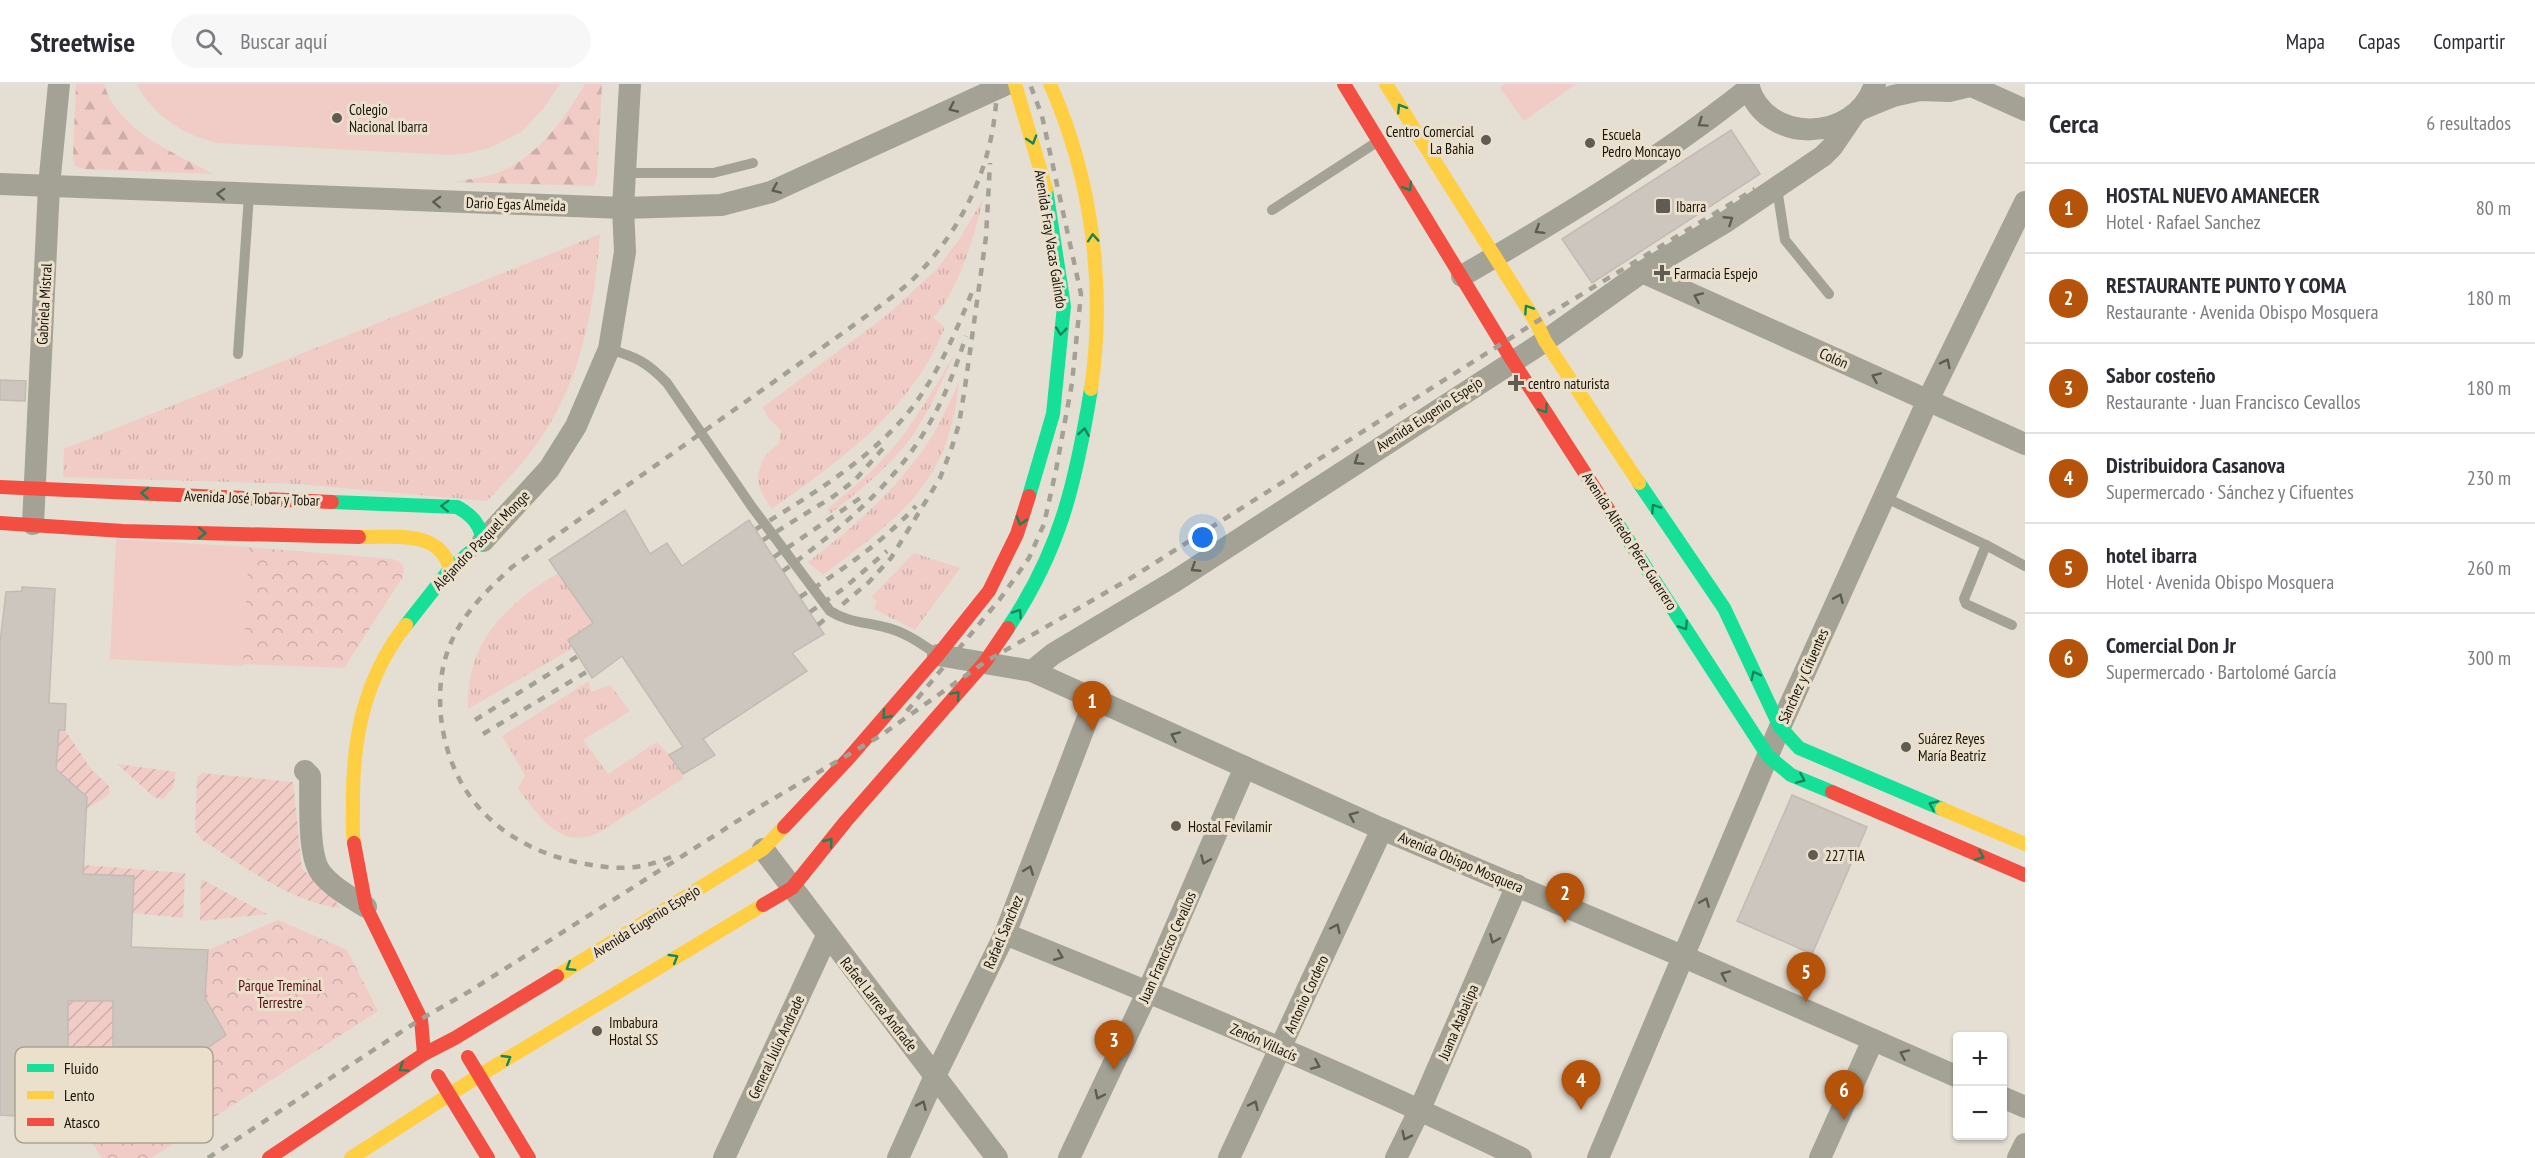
<!DOCTYPE html>
<html lang="es">
<head>
<meta charset="utf-8">
<style>
	:root { --surface:#fff; --page:#f7f7f7; --text:#2b2b33; --muted:#7c7c81; --line:#e1e1e2; --accent:#b45309 }
	body { margin:0; font-family:"PT Sans Narrow",sans-serif; background:var(--page); color:var(--text) }
	.controls { position:absolute; right:18px; bottom:18px; display:grid; overflow:hidden; border-radius:6px; box-shadow:0 2px 4px #0004 }
	.controls button { width:54px; height:54px; display:grid; place-items:center; padding:0; border:0; border-bottom:2px solid var(--line); background:var(--surface); color:var(--text); font:30px sans-serif }
	.you { position:absolute; left:1203px; top:454px; width:21px; height:21px; margin:-15px; border:4px solid #fff; border-radius:50%; background:#1a73e8; box-shadow:0 0 0 9px #1a73e833 }
	.badge { display:grid; place-items:center; width:39px; height:39px; border-radius:50%; background:var(--accent); color:#fff; font-size:20px; font-weight:700 }
	.pin { position:absolute; translate:-50% -50px; filter:drop-shadow(0 2px 3px #0008) }
	.pin::after { content:''; position:absolute; top:32px; width:21px; height:18px; background:inherit; clip-path:polygon(0 0,100% 0,50% 100%) }
	.list { margin:0; padding:0; list-style:none }
	h2 { display:flex; justify-content:space-between; align-items:center; height:78px; margin:0; padding:0 24px; font-size:26px }
	h2 small { font-size:20px; font-weight:400; color:var(--muted) }
	.list li { display:grid; grid-template-columns:39px 1fr auto; gap:18px; align-items:center; box-sizing:border-box; height:90px; padding:0 24px; border-top:2px solid var(--line) }
	.list b { display:block; font-size:22px; white-space:nowrap }
	.list p { margin:0; font-size:20px; white-space:nowrap; color:var(--muted) }
	.list em { font-size:20px; font-style:normal; color:var(--muted) }
	.icon { flex:none; width:33px; height:33px; fill:none; stroke:currentColor; stroke-width:2; stroke-linecap:round; stroke-linejoin:round }
	.map { position:relative; flex:none; width:2025px; height:1074px; overflow:hidden }
	header { display:flex; align-items:center; gap:36px; box-sizing:border-box; height:84px; padding:0 30px; background:var(--surface); border-bottom:2px solid var(--line) }
	header strong { font-size:28px }
	nav { display:flex; gap:33px; margin-inline-start:auto; font-size:21px }
	.search { width:420px; height:54px; background:var(--page); display:flex; align-items:center; gap:15px; box-sizing:border-box; padding:0 21px; border-radius:33px; color:var(--muted); font-size:22px }
	main { display:flex }
	aside { flex:1; background:var(--surface) }
	.map>svg:first-child { display:block }
	.grass { fill:url(#grass-tufts) }
	.forest { fill:url(#forest-firs) }
	.park { fill:url(#park-crowns) }
	.garden { fill:url(#garden-furrows) }
	.pitch { fill:#f1ccc7 }
	.building { fill:#cdc6bf; stroke:#c2bbb4; stroke-width:1.5; fill-rule:evenodd }
	.lines { fill:none; stroke-linecap:round; stroke-linejoin:round }
	.lane { stroke:#a3a295; stroke-width:10 }
	.street { stroke:#a3a295; stroke-width:22 }
	.fast { stroke:#16e098; stroke-width:14 }
	.slow { stroke:#ffcf43; stroke-width:14 }
	.jam { stroke:#f24e42; stroke-width:14 }
	.rail { stroke:#a3a095; stroke-width:4.5; stroke-dasharray:8 8; stroke-linecap:butt }
	.oneway { stroke:#5e5c52 }
	.oneway2 { stroke:#17855a }
	.poi-dot { fill:#605b53; stroke:#ebe0cc; stroke-width:2 }
	.labels { text-anchor:middle; dominant-baseline:central; stroke-width:6; stroke-linejoin:round; paint-order:stroke }
	.poi-label { font-size:15px; fill:#19150e; stroke:#ebe0cc; text-anchor:start }
	.street-label { font-size:15px; fill:#19150e; stroke:#ebe0cc }
	.park-label { font-size:15px; fill:#570d17; stroke:#ebe0cc }
	.key { fill:#ebe0cc; stroke:#aca393; stroke-width:1.5 }
	.key-label { font-size:16px; fill:#19150e }
</style>
</head>
<body>
<header>
<strong>Streetwise</strong>
<div class="search"><svg class="icon" aria-label="search" viewBox="0 0 24 24"><circle cx="10" cy="10" r="6"/><path d="M15 15l6 6"/></svg>Buscar aquí</div>
<nav><a>Mapa</a><a>Capas</a><a>Compartir</a></nav>
</header>
<main>
<div class="map">
<svg width="2025" height="1074" viewBox="0 0 2025 1074">
	<defs>
		<pattern id="grass-tufts" width="24" height="20" patternUnits="userSpaceOnUse" patternTransform="scale(1.5)"><rect width="24" height="20" fill="#f1ccc7"/><path d="M3 7l-1-3M5 7V3M7 7l1-3M15 17l-1-3M17 17v-4M19 17l1-3" fill="none" stroke="#ceaeaa"/></pattern>
		<pattern id="forest-firs" width="22" height="20" patternUnits="userSpaceOnUse" patternTransform="scale(1.5)"><rect width="22" height="20" fill="#f1ccc7"/><path d="M5 1l3.5 6h-7zM16 11l3.5 6h-7z" fill="#ceaeaa"/></pattern>
		<pattern id="park-crowns" width="20" height="18" patternUnits="userSpaceOnUse" patternTransform="scale(1.5)"><rect width="20" height="18" fill="#f1ccc7"/><path d="M2 6a3 3 0 1 1 6 0M12 15a3 3 0 1 1 6 0" fill="none" stroke="#ceaeaa"/></pattern>
		<pattern id="garden-furrows" width="10" height="10" patternUnits="userSpaceOnUse" patternTransform="scale(1.5)"><rect width="10" height="10" fill="#f1ccc7"/><path d="M-1 1l2-2M0 10L10 0M9 11l2-2" fill="none" stroke="#ceaeaa"/></pattern>
	</defs>
	<rect width="100%" height="100%" fill="#e4ded3"/>
	<!-- grass -->
	<g class="grass">
		<path d="M983 115C976 148 957 210 933 234L945 243C912 326 842 375 772 425 768 419 762 411 760 404 754 387 765 367 779 360L781 347 768 333 763 323 887 231 937 185 960 154Z"/>
		<path d="M600 150C594 227 580 306 530 369 517 386 502 401 487 417L297 400 63 393 64 365Z"/>
		<path d="M955 269C942 297 930 326 913 351 891 382 860 406 830 430L827 425C845 410 864 396 879 379 911 347 932 307 955 269Z"/>
		<path d="M959 298C949 401 899 433 823 491L808 478C853 444 895 407 927 360 940 341 949 319 959 298Z"/>
		<path d="M914 469 960 484 915 546 874 525 877 517 871 513Z"/>
		<path d="M558 489 593 539 568 556 573 564 468 625C466 558 505 521 558 489Z"/>
		<path d="M589 597 591 608 610 601 630 627 583 656 608 690 657 658 669 671 684 694 600 748C560 768 540 732 518 705L525 691 502 652Z"/>
	</g>
	<!-- forest -->
	<g class="forest">
		<path d="M76 0H104C117 46 175 69 213 90L83 85 75 82 73 74Z"/>
		<path d="M585 0H602L597 93 594 102 453 98C470 95 491 93 507 85 542 66 565 34 585 0Z"/>
	</g>
	<!-- park -->
	<g class="park">
		<path d="M249 463 392 475 399 477 404 484 402 494 344 584 110 575Z"/>
		<path d="M278 836 347 866 378 927 151 1074H102L88 1052 107 1042 104 1036 226 951 205 914 208 866Z"/>
	</g>
	<!-- garden -->
	<g class="garden">
		<path d="M59 646H65L91 685 110 703 109 711 86 725 87 713 56 685Z"/>
		<path d="M117 680 176 688 173 704 163 715 154 713Z"/>
		<path d="M202 689 293 698 302 785 329 807 340 824C290 818 244 782 202 756L195 747 197 693Z"/>
		<path d="M83 781 185 789 183 834 133 829 134 792 83 790Z"/>
		<path d="M201 794V795L267 830 200 837Z"/>
		<path d="M68 917H113V971L83 989 68 982Z"/>
	</g>
	<!-- pitch -->
	<g class="pitch">
		<path d="M137 0H560L542 26 521 48 489 64 469 69 449 71 218 59C185 52 152 31 137 0Z"/>
		<path d="M1505 0H1576L1524 37 1500 4Z"/>
		<path d="M116 455 249 463 243 582 110 575Z"/>
	</g>
	<!-- building -->
	<g class="building">
		<path d="M1731 46 1760 90 1592 199 1562 155Z"/>
		<path d="M0 296 26 297 25 317 0 316Z"/>
		<path d="M625 426 650 470 667 459 682 482 749 436 824 550 792 569 807 587 703 655 715 671 683 690 669 671 683 663 622 572 592 594 568 556 593 539 549 476Z"/>
		<path d="M22 503 55 505 49 619 66 620 65 646H59L56 685 87 713 83 790 134 792 131 863 208 866 205 914 226 951 104 1036 107 1042 88 1052 80 1039 73 1035 0 1031V559L6 508 22 507ZM68 917H113V971L68 998Z"/>
		<path d="M1792 711 1867 743 1812 870 1737 837Z"/>
	</g>
	<g class="lines">
		<!-- lane -->
		<g class="lane">
			<path d="M625 89H713L753 79"/>
			<path d="M1777 104 1785 156 1829 210"/>
			<path d="M1272 126 1377 58"/>
			<path d="M609 265C636 273 647 278 667 299L752 423 830 527C847 538 865 538 884 543 903 547 919 558 935 569"/>
			<path d="M238 270 249 111"/>
			<path d="M1884 413 1986 461 2025 482"/>
			<path d="M1986 461 1964 515 1966 520 2012 541"/>
		</g>
		<!-- street -->
		<g class="street">
			<path d="M1748 0C1763 61 1856 60 1875 0"/>
			<path d="M1967 0 2025 26"/>
			<path d="M1861 25 1893 12 1920 6 1949 7 1970 2"/>
			<path d="M0 100 623 124 721 121 771 108 1007 0"/>
			<path d="M1642 188 2025 360"/>
			<path d="M1462 192C1560 135 1660 75 1749 4"/>
			<path d="M33 440 49 102 59 0"/>
			<path d="M483 457 549 385 576 342 609 265 625 168 623 124 630 0"/>
			<path d="M938 571 1032 587 1382 745 1682 872 1958 993"/>
			<path d="M1032 587 1053 570 1175 497 1545 257 1642 188 1727 137 1823 72 1832 63 1853 32"/>
			<path d="M305 687 310 692C311 716 307 771 321 789 332 803 350 813 366 823"/>
			<path d="M763 765 997 1074"/>
			<path d="M1005 850C1179 920 1352 992 1521 1074"/>
			<path d="M2002 1013 2025 1023"/>
			<path d="M724 1074 827 852"/>
			<path d="M898 1074 935 992 1005 850 1095 615"/>
			<path d="M1069 1074 1148 907 1245 683"/>
			<path d="M1229 1074 1382 745"/>
			<path d="M1396 1074 1420 1025 1517 801"/>
			<path d="M1598 1074 1780 643 1928 316 2025 118"/>
			<path d="M1820 1074 1873 956"/>
			<path d="M2018 1074 2025 1060"/>
		</g>
		<!-- fast -->
		<g class="fast">
			<path d="M1639 399 1724 524 1780 643 1799 664 1942 725"/>
			<path d="M1029 412 1053 330 1064 222 1046 105"/>
			<path d="M332 418 457 423C472 431 480 440 483 457L450 485 406 541"/>
			<path d="M1610 428 1768 672 1791 691 1832 708"/>
			<path d="M1008 544C1061 465 1076 397 1091 305"/>
		</g>
		<!-- slow -->
		<g class="slow">
			<path d="M1015 0 1046 105"/>
			<path d="M1050 0C1092 94 1106 203 1091 305"/>
			<path d="M1386 0 1536 238 1545 257 1639 399"/>
			<path d="M359 453C391 454 440 444 450 485"/>
			<path d="M1942 725 2025 760"/>
			<path d="M354 759C352 747 353 735 353 722 352 656 364 594 406 541"/>
			<path d="M557 892 763 765 784 743"/>
			<path d="M351 1074 480 991 763 821"/>
		</g>
		<!-- jam -->
		<g class="jam">
			<path d="M1344 0 1512 276 1610 428"/>
			<path d="M0 403 332 418"/>
			<path d="M0 439 123 447 359 453"/>
			<path d="M1832 708 2025 791"/>
			<path d="M784 743 848 675 938 571 989 507 1017 450 1029 412"/>
			<path d="M354 759 366 823 421 935 424 970"/>
			<path d="M763 821 792 804 846 737 985 578 1008 544"/>
			<path d="M468 973 529 1074"/>
			<path d="M438 992 488 1074"/>
			<path d="M269 1074 424 970 455 954 557 892"/>
		</g>
		<!-- rail -->
		<g class="rail">
			<path d="M756 445C811 411 870 376 911 325 938 290 956 248 972 208"/>
			<path d="M763 456 834 412 855 396 885 362"/>
			<path d="M774 473 866 410"/>
			<path d="M783 487C841 445 899 397 933 333 947 308 957 280 966 252"/>
			<path d="M800 513C842 486 882 459 916 422"/>
			<path d="M810 528 843 505 887 467"/>
			<path d="M818 541 869 498 891 474 940 394 951 366 959 340 965 303 986 153 990 79"/>
			<path d="M907 627 1000 515 1029 474 1044 440 1056 386 1072 299 1081 210 1042 32 1030 0"/>
			<path d="M475 636 578 572"/>
			<path d="M483 650 588 587"/>
			<path d="M671 773C639 786 619 786 586 780 507 766 450 716 441 633 439 613 440 589 447 569 459 533 484 509 512 483L847 246C875 225 906 206 928 179 972 128 996 67 997 0"/>
			<path d="M208 1074 421 935 470 907 761 722 880 652 985 578 1131 494 1536 238 1755 105"/>
		</g>
	</g>
	<!-- one-way arrows -->
	<defs><path id="oneway-chevron" d="M-2-3.5L2.5 0L-2 3.5" fill="none" stroke-width="1.6" stroke-linecap="round" stroke-linejoin="round" transform="scale(1.5)"/></defs>
	<g class="oneway">
		<use href="#oneway-chevron" transform="translate(953 24) rotate(155)"/>
		<use href="#oneway-chevron" transform="translate(1702 39) rotate(146)"/>
		<use href="#oneway-chevron" transform="translate(776 105) rotate(157)"/>
		<use href="#oneway-chevron" transform="translate(221 110) rotate(-177)"/>
		<use href="#oneway-chevron" transform="translate(437 118) rotate(-178)"/>
		<use href="#oneway-chevron" transform="translate(1729 136) rotate(-33)"/>
		<use href="#oneway-chevron" transform="translate(1539 146) rotate(148)"/>
		<use href="#oneway-chevron" transform="translate(1698 213) rotate(-156)"/>
		<use href="#oneway-chevron" transform="translate(1946 279) rotate(-64)"/>
		<use href="#oneway-chevron" transform="translate(1876 293) rotate(-156)"/>
		<use href="#oneway-chevron" transform="translate(1358 377) rotate(147)"/>
		<use href="#oneway-chevron" transform="translate(1195 484) rotate(147)"/>
		<use href="#oneway-chevron" transform="translate(1839 514) rotate(-66)"/>
		<use href="#oneway-chevron" transform="translate(1175 652) rotate(-156)"/>
		<use href="#oneway-chevron" transform="translate(1353 732) rotate(-156)"/>
		<use href="#oneway-chevron" transform="translate(1205 776) rotate(113)"/>
		<use href="#oneway-chevron" transform="translate(1029 786) rotate(-69)"/>
		<use href="#oneway-chevron" transform="translate(1705 818) rotate(-67)"/>
		<use href="#oneway-chevron" transform="translate(1336 844) rotate(-65)"/>
		<use href="#oneway-chevron" transform="translate(1494 855) rotate(113)"/>
		<use href="#oneway-chevron" transform="translate(1059 872) rotate(22)"/>
		<use href="#oneway-chevron" transform="translate(1725 891) rotate(-156)"/>
		<use href="#oneway-chevron" transform="translate(1904 970) rotate(-156)"/>
		<use href="#oneway-chevron" transform="translate(1316 981) rotate(23)"/>
		<use href="#oneway-chevron" transform="translate(1099 1011) rotate(115)"/>
		<use href="#oneway-chevron" transform="translate(922 1021) rotate(-66)"/>
		<use href="#oneway-chevron" transform="translate(1254 1021) rotate(-65)"/>
		<use href="#oneway-chevron" transform="translate(1406 1052) rotate(116)"/>
	</g>
	<g class="oneway2">
		<use href="#oneway-chevron" transform="translate(1401 24) rotate(-122)"/>
		<use href="#oneway-chevron" transform="translate(1032 56) rotate(73)"/>
		<use href="#oneway-chevron" transform="translate(1408 103) rotate(59)"/>
		<use href="#oneway-chevron" transform="translate(1093 154) rotate(-94)"/>
		<use href="#oneway-chevron" transform="translate(1528 225) rotate(-124)"/>
		<use href="#oneway-chevron" transform="translate(1061 247) rotate(96)"/>
		<use href="#oneway-chevron" transform="translate(1544 325) rotate(57)"/>
		<use href="#oneway-chevron" transform="translate(1084 348) rotate(-81)"/>
		<use href="#oneway-chevron" transform="translate(145 409) rotate(-178)"/>
		<use href="#oneway-chevron" transform="translate(445 422) rotate(-178)"/>
		<use href="#oneway-chevron" transform="translate(1655 424) rotate(-124)"/>
		<use href="#oneway-chevron" transform="translate(1021 437) rotate(107)"/>
		<use href="#oneway-chevron" transform="translate(202 449) rotate(1)"/>
		<use href="#oneway-chevron" transform="translate(1018 529) rotate(-56)"/>
		<use href="#oneway-chevron" transform="translate(1684 542) rotate(57)"/>
		<use href="#oneway-chevron" transform="translate(1755 591) rotate(-116)"/>
		<use href="#oneway-chevron" transform="translate(956 611) rotate(-49)"/>
		<use href="#oneway-chevron" transform="translate(886 631) rotate(131)"/>
		<use href="#oneway-chevron" transform="translate(1801 695) rotate(23)"/>
		<use href="#oneway-chevron" transform="translate(1933 721) rotate(-157)"/>
		<use href="#oneway-chevron" transform="translate(829 758) rotate(-51)"/>
		<use href="#oneway-chevron" transform="translate(1980 772) rotate(23)"/>
		<use href="#oneway-chevron" transform="translate(674 874) rotate(-31)"/>
		<use href="#oneway-chevron" transform="translate(570 883) rotate(148)"/>
		<use href="#oneway-chevron" transform="translate(507 975) rotate(-31)"/>
		<use href="#oneway-chevron" transform="translate(403 984) rotate(146)"/>
	</g>
	<!-- markers -->
	<g class="poi-dot">
		<circle cx="337" cy="34" r="6"/>
		<circle cx="1486" cy="56" r="6"/>
		<circle cx="1590" cy="59" r="6"/>
		<rect x="1655" y="114" width="16" height="16" rx="3"/>
		<path d="M1659 180h6v6h6v6h-6v6h-6v-6h-6v-6h6z"/>
		<path d="M1513 290h6v6h6v6h-6v6h-6v-6h-6v-6h6z"/>
		<circle cx="1906" cy="663" r="6"/>
		<circle cx="1176" cy="742" r="6"/>
		<circle cx="1813" cy="771" r="6"/>
		<circle cx="597" cy="947" r="6"/>
	</g>
	<g class="labels">
		<!-- poi labels -->
		<g class="poi-label">
			<text x="349" y="25">Colegio<tspan x="349" dy="17">Nacional Ibarra</tspan></text>
			<text x="1474" y="47" text-anchor="end">Centro Comercial<tspan x="1474" dy="17">La Bahia</tspan></text>
			<text x="1602" y="50">Escuela<tspan x="1602" dy="17">Pedro Moncayo</tspan></text>
			<text x="1676" y="122">Ibarra</text>
			<text x="1674" y="189">Farmacia Espejo</text>
			<text x="1528" y="299">centro naturista</text>
			<text x="1918" y="654">Suárez Reyes<tspan x="1918" dy="17">María Beatriz</tspan></text>
			<text x="1188" y="742">Hostal Fevilamir</text>
			<text x="1825" y="771">227 TIA</text>
			<text x="609" y="938">Imbabura<tspan x="609" dy="17">Hostal SS</tspan></text>
		</g>
		<!-- street labels -->
		<g class="street-label">
			<text transform="translate(516 120) rotate(2)">Dario Egas Almeida</text>
			<text transform="translate(1051 155) rotate(81)">Avenida Fray Vacas Galindo</text>
			<text transform="translate(44 220) rotate(-87)">Gabriela Mistral</text>
			<text transform="translate(1834 274) rotate(24)">Colón</text>
			<text transform="translate(1429 330) rotate(-33)">Avenida Eugenio Espejo</text>
			<text transform="translate(252 414) rotate(2)">Avenida José Tobar y Tobar</text>
			<text transform="translate(481 456) rotate(-46)">Alejandro Pasquel Monge</text>
			<text transform="translate(1630 457) rotate(57)">Avenida Alfredo Pérez Guerrero</text>
			<text transform="translate(1803 592) rotate(-66)">Sánchez y Cifuentes</text>
			<text transform="translate(1461 778) rotate(23)">Avenida Obispo Mosquera</text>
			<text transform="translate(646 837) rotate(-32)">Avenida Eugenio Espejo</text>
			<text transform="translate(1003 848) rotate(-67)">Rafael Sanchez</text>
			<text transform="translate(1167 863) rotate(-66)">Juan Francisco Cevallos</text>
			<text transform="translate(1306 910) rotate(-65)">Antonio Cordero</text>
			<text transform="translate(879 920) rotate(52)">Rafael Larrea Andrade</text>
			<text transform="translate(1458 938) rotate(-67)">Juana Atabalipa</text>
			<text transform="translate(1264 958) rotate(24)">Zenón Villacís</text>
			<text transform="translate(776 963) rotate(-65)">General Julio Andrade</text>
		</g>
		<!-- park labels -->
		<g class="park-label">
			<text x="280" y="901">Parque Treminal<tspan x="280" dy="17">Terrestre</tspan></text>
		</g>
	</g>
	<!-- legend -->
	<rect x="15" y="963" width="198" height="96" rx="9" class="key"/>
	<rect x="27" y="980" width="27" height="8" fill="#16e098"/>
	<rect x="27" y="1007" width="27" height="8" fill="#ffcf43"/>
	<rect x="27" y="1034" width="27" height="8" fill="#f24e42"/>
	<g class="key-label">
		<text x="64" y="990">Fluido</text>
		<text x="64" y="1017">Lento</text>
		<text x="64" y="1044">Atasco</text>
	</g>
</svg>
<div class="controls">
<button>+</button>
<button>−</button>
</div>
<div class="you"></div>
<div class="pin badge" style="left:1092px;top:647px">1</div>
<div class="pin badge" style="left:1565px;top:839px">2</div>
<div class="pin badge" style="left:1114px;top:986px">3</div>
<div class="pin badge" style="left:1581px;top:1026px">4</div>
<div class="pin badge" style="left:1806px;top:918px">5</div>
<div class="pin badge" style="left:1844px;top:1036px">6</div>
</div>
<aside>
<h2>Cerca<small>6 resultados</small></h2>
<ul class="list">
<li><span class="badge">1</span><div><b>HOSTAL NUEVO AMANECER</b><p>Hotel · Rafael Sanchez</p></div><em>80 m</em></li>
<li><span class="badge">2</span><div><b>RESTAURANTE PUNTO Y COMA</b><p>Restaurante · Avenida Obispo Mosquera</p></div><em>180 m</em></li>
<li><span class="badge">3</span><div><b>Sabor costeño</b><p>Restaurante · Juan Francisco Cevallos</p></div><em>180 m</em></li>
<li><span class="badge">4</span><div><b>Distribuidora Casanova</b><p>Supermercado · Sánchez y Cifuentes</p></div><em>230 m</em></li>
<li><span class="badge">5</span><div><b>hotel ibarra</b><p>Hotel · Avenida Obispo Mosquera</p></div><em>260 m</em></li>
<li><span class="badge">6</span><div><b>Comercial Don Jr</b><p>Supermercado · Bartolomé García</p></div><em>300 m</em></li>
</ul>
</aside>
</main>
</body>
</html>
